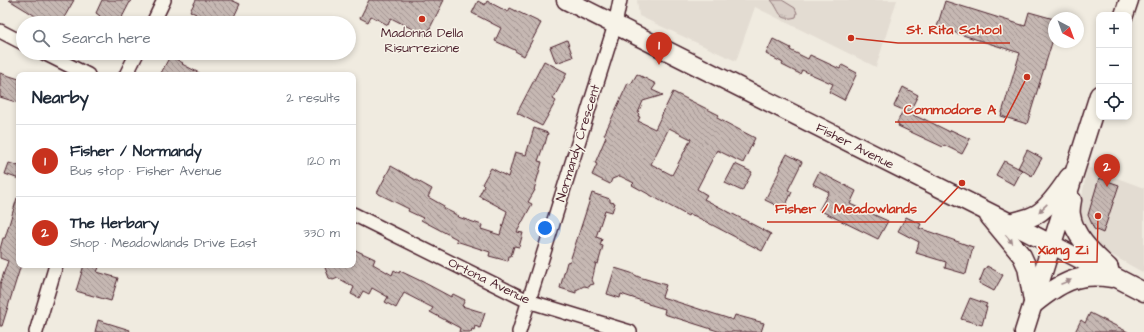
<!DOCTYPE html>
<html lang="en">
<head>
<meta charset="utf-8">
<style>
	:root { --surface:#fff; --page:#f2f2f3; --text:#1f2937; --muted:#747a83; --line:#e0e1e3; --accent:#c8321e }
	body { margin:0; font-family:"Architects Daughter",sans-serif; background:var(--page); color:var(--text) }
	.controls { position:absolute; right:12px; top:12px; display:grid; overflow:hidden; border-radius:8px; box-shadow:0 2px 6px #0003 }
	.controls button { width:36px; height:36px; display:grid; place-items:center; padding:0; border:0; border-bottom:1px solid var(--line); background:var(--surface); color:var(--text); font:20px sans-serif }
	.compass { position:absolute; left:1048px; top:12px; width:36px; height:36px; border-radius:50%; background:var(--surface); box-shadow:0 2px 6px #0003; rotate:139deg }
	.you { position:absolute; left:545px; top:228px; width:14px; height:14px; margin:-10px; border:3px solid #fff; border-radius:50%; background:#1a73e8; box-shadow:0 0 0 6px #1a73e833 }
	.badge { display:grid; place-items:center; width:26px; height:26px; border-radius:50%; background:var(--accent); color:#fff; font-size:13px; font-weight:700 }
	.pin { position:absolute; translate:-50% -33px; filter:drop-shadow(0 1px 2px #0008) }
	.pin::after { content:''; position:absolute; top:21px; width:14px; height:12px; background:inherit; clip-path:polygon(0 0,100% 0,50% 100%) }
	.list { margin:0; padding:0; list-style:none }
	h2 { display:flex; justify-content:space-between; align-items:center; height:52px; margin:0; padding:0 16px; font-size:17px }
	h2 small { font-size:13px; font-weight:400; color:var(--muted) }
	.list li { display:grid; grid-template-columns:26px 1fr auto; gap:12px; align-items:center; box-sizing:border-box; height:72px; padding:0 16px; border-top:1px solid var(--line) }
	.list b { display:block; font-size:15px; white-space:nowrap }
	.list p { margin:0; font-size:13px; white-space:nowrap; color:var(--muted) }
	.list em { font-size:13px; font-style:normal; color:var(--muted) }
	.icon { flex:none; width:22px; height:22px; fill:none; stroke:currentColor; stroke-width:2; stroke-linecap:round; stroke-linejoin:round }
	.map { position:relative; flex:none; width:1144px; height:332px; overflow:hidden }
	.search { position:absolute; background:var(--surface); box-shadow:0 2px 6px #0003; left:16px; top:16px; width:340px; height:44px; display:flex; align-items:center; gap:10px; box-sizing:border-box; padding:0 14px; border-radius:22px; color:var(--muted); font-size:15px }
	.panel { position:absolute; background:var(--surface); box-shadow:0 2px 6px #0003; left:16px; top:72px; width:340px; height:196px; border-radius:8px }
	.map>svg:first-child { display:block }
	.built { fill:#e3dcd2 }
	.park { fill:url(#park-tufts); stroke:#917678 }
	.building { fill:url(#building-back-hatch); stroke:#4a1f2b; fill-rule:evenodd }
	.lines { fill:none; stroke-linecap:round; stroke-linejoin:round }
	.minor-casing { stroke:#4a1f2b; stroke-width:16 }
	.secondary-casing { stroke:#4a1f2b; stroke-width:21 }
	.minor { stroke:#f7f3e8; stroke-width:13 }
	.secondary { stroke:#f7f3e8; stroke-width:18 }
	.oneway { fill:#a0898a }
	.poi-dot { fill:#c8321e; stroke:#f7f3e8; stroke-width:1.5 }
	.labels { text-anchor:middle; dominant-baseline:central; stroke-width:3; stroke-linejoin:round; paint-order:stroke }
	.poi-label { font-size:13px; fill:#4a1f2b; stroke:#f7f3e8 }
	.street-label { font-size:13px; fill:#4a1f2b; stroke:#f7f3e8 }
	.leader { fill:none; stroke:#c8321e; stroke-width:1.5 }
	.callout-dot { fill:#c8321e; stroke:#f7f3e8; stroke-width:1.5 }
	.callout-label { font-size:14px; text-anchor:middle; font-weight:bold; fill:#c8321e; stroke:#f7f3e8; stroke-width:3; stroke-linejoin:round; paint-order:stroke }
</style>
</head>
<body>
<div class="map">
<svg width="1144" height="332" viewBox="0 0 1144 332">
	<defs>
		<pattern id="park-tufts" width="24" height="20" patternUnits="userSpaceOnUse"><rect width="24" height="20" fill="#d8cdc6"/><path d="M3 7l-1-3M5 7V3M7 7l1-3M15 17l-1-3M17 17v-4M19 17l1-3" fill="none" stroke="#bbb0aa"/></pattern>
		<pattern id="building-back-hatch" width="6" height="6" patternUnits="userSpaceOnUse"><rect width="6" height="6" fill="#c6b8b3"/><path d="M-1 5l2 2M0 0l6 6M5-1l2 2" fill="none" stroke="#a39592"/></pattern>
	</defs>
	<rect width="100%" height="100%" fill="#f0ebe0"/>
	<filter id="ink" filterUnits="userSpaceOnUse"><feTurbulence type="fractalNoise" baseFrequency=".025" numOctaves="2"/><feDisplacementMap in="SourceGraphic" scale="8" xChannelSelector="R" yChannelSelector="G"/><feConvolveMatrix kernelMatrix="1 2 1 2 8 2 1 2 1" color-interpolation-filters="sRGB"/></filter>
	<g filter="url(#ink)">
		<!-- built -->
		<g class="built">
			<path d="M637 0H897L876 67 755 7 736 61 639 16Z"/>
			<path d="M1087 167 1144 188V273L1094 245 1079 216Z"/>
		</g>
		<!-- park -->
		<path class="park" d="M771 0H782L795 8 797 13 796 17C778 22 781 11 771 0Z"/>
		<!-- building -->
		<g class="building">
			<path d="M9 0H74L61 23H47Z"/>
			<path d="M102 0H131L119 23H96L100 16 96 13Z"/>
			<path d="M196 0H231L240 4 231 23H191L196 14 190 11Z"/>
			<path d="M369 0H444L426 36 391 18 388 25 371 16 368 22 360 18Z"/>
			<path d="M478 1 485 5 487 1 508 12 510 8 541 23 524 56 515 51V50L495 41 501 28 472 13Z"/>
			<path d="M945 1 1025 26 1029 12 1054 19V36L1027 124 1001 116 1020 53 937 27Z"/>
			<path d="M773 39 791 48 790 50 808 59 810 55 840 69 842 65 857 73 844 100 829 92 833 84 802 70 800 74 782 65 783 63 766 54Z"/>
			<path d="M567 40 573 57 556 63 550 47Z"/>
			<path d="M170 56 183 63 182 64 203 75H160Z"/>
			<path d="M544 61 567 73 553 99 556 101 542 126 517 113Z"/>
			<path d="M0 73 19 79V103L0 97Z"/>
			<path d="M637 74 656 84 652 90 663 95 643 101 638 113 639 114 638 116 640 117 638 121 655 129 673 92 719 115 717 118 755 138 743 163 717 150 697 189 707 195 704 199 771 234 762 251 695 216 689 214 688 216 679 211 632 185 634 183 620 176 612 179 610 184 592 175 597 164 595 163 606 137 604 135 628 83 631 84ZM669 128 691 139 672 175 651 164Z"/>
			<path d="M903 87 918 95 909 113 907 112 924 120V119L950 132 951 130 970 139 962 154 944 145 943 147 898 126 899 124 897 123 903 110 894 106Z"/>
			<path d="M534 128 548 133 545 144H544L538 161 542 162 534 190H535L528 202 532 204 517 232 523 233 519 247 514 246 511 256H509L508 261 489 256 490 252 456 241 457 239 421 220 423 218 408 211 409 209 377 193 391 166 432 189 428 197 444 206 443 208 459 216 458 217 482 225 481 229 500 235 507 211 479 196 484 186 482 184 491 168 508 177 515 152 526 155Z"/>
			<path d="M1027 150 1042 158 1032 176 1022 170 1014 185 996 175 1004 161 1022 170 1018 168Z"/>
			<path d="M787 154 802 162 788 190 792 192 784 209 765 200 781 168 780 167Z"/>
			<path d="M9 163 19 166V179L5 174Z"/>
			<path d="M735 164 752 172 742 191 725 183Z"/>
			<path d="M819 172 856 191 850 204 888 221 878 239 819 210 829 192 813 184Z"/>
			<path d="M1099 178 1119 185 1103 233 1094 229 1088 215Z"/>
			<path d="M592 193 610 199V202L615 203 612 212 605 210 596 237 602 239 600 245 603 246 598 264 596 263 592 280 594 284 590 285 589 287 584 286 576 290V293L560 288 567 262 570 261Z"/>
			<path d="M17 198H19V265H21L2 326H0V284L8 261 0 258V249L3 238H5Z"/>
			<path d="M906 217 921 224 919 228 973 247 966 274 945 268 946 262 916 253 919 242 898 231Z"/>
			<path d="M353 249 375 259 373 264 392 275 394 270 399 273 400 271 423 282 451 297 453 294 465 300 462 306 485 313 480 328 475 326 474 330 472 329 471 332H459L460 328 430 312 433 308 404 293 396 308 385 302 388 297 372 288 369 294 363 291 359 298 351 294 354 287 338 278 333 280 329 278 324 265H353Z"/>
			<path d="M84 265H100L97 272 118 278 111 301 76 291Z"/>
			<path d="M987 266 1003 275 994 291 979 283 985 268H986Z"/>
			<path d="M615 268 631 273 639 277 666 285 662 297 733 320 735 315 764 323 761 332H721L664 314 665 309 648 304V303L621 294 620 298 607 294Z"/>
			<path d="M970 298 987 304 985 307H987L982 325 961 319Z"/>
			<path d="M1090 313 1128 332H1075L1081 320 1085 323Z"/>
			<path d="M98 320 130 330 129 332H95Z"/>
		</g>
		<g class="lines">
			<!-- minor casing -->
			<g class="minor-casing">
				<g id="minor">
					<path d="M153 23 164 0"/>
					<path d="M0 31 23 43"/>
					<path d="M44 53 88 75"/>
					<path d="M126 75 137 53"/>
					<path d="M353 214 528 301 630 332"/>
					<path d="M36 332 56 265"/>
					<path d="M519 332 615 25 620 0"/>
				</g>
			</g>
			<!-- secondary casing -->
			<g class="secondary-casing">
				<g id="secondary">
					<path d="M566 0 1010 223 1144 292"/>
					<path d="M1124 15 1129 0"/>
					<path d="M1072 200C1071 205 1070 210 1071 215 1074 237 1094 254 1109 268"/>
					<path d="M989 216 1022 256 1027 267 1033 301"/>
					<path d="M1010 223C1019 220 1029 219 1037 214 1049 207 1061 189 1069 177"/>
					<path d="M1034 304C1059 284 1077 272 1111 278"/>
					<path d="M1024 332 1099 95"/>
				</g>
			</g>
			<!-- minor -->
			<use href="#minor" class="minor"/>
			<!-- secondary -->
			<use href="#secondary" class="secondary"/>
		</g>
		<!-- one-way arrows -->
		<defs><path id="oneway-solid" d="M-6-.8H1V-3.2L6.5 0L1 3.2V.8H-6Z"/></defs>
		<g class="oneway">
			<use href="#oneway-solid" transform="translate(1043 208) rotate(136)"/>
			<use href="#oneway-solid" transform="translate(1009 239) rotate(50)"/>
			<use href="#oneway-solid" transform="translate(1066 282) rotate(-22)"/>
		</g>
	</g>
	<!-- markers -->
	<circle class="poi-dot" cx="422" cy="19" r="4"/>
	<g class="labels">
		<!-- poi labels -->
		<g class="poi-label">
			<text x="422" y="33">Madonna Della<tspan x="422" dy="15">Risurrezione</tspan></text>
		</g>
		<!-- street labels -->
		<g class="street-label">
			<text transform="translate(578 143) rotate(-73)">Normandy Crescent</text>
			<text transform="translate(855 146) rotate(27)">Fisher Avenue</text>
			<text transform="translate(489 281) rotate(26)">Ortona Avenue</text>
		</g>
	</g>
	<!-- callouts -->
	<path class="leader" d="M851 38L898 43H1010M1027 77L1004 122H895M962 183L925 222H767M1098 216L1097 262H1030"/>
	<g class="callout-dot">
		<circle cx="851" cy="38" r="4"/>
		<circle cx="1027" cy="77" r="4"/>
		<circle cx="962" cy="183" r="4"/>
		<circle cx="1098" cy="216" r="4"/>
	</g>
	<g class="callout-label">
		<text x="954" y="34">St. Rita School</text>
		<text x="950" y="114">Commodore A</text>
		<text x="846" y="213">Fisher / Meadowlands</text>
		<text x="1063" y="254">Xiang Zi</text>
	</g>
</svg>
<div class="controls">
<button>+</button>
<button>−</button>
<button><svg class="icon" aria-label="locate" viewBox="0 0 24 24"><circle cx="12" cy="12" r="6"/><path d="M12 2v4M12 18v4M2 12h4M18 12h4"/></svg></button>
</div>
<svg class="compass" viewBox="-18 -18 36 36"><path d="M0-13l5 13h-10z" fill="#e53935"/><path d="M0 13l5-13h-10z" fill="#747a83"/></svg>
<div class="you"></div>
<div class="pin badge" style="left:659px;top:65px">1</div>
<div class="pin badge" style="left:1107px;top:187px">2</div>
<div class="search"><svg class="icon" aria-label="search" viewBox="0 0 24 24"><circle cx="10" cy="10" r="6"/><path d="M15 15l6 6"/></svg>Search here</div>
<section class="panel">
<h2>Nearby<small>2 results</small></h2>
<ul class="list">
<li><span class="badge">1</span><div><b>Fisher / Normandy</b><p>Bus stop · Fisher Avenue</p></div><em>120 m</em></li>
<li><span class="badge">2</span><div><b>The Herbary</b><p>Shop · Meadowlands Drive East</p></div><em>330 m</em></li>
</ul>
</section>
</div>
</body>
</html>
